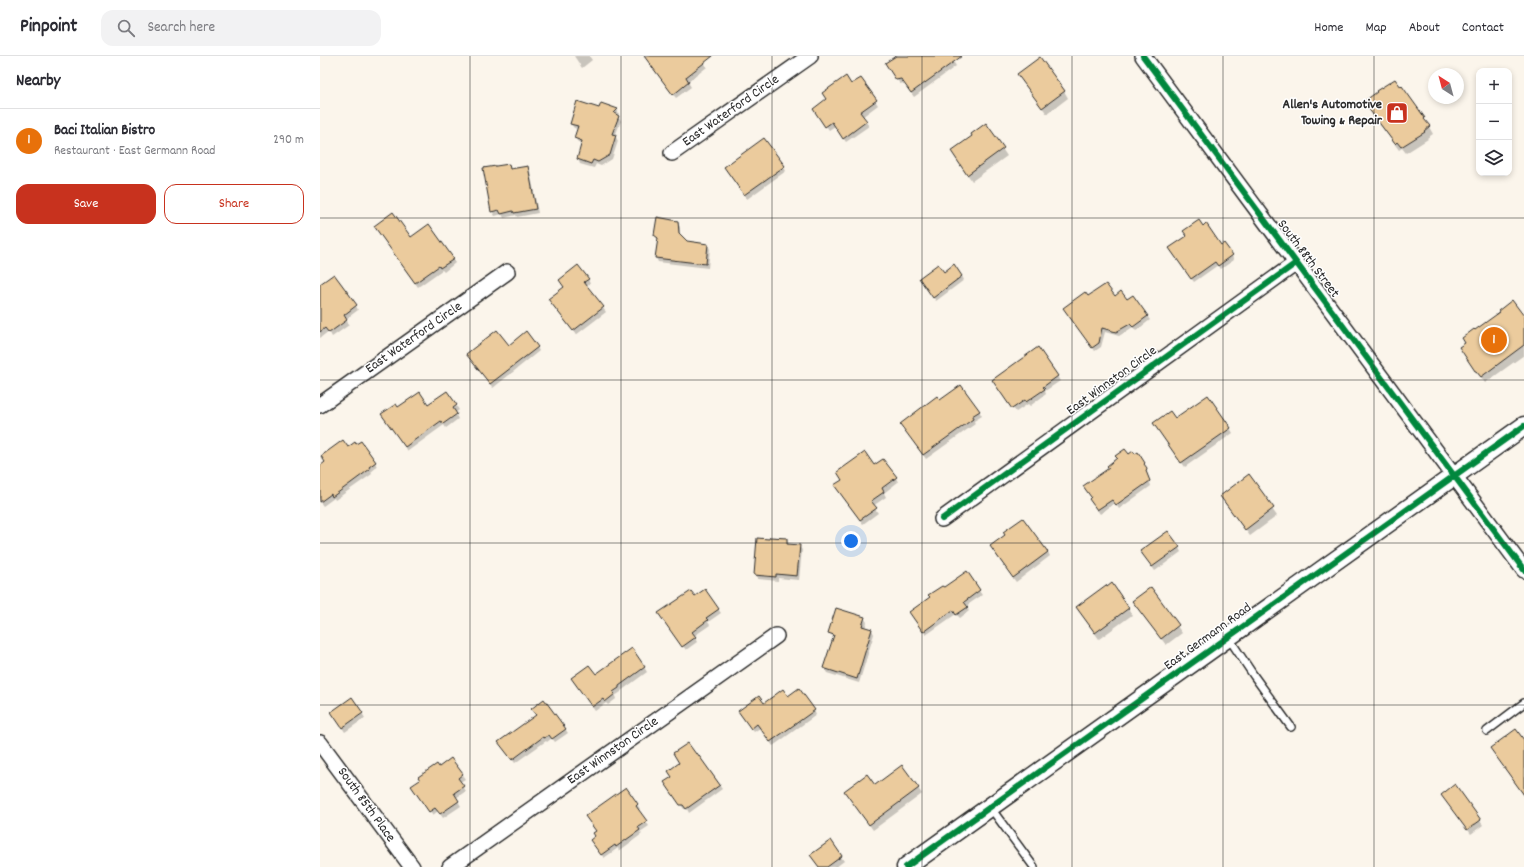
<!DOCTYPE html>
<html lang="en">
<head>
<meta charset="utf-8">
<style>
	:root { --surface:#fff; --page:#f2f2f3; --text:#2b2b33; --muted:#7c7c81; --line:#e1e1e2; --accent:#c8321e }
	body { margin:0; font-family:Dekko,sans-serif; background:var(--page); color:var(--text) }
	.controls { position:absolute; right:12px; top:12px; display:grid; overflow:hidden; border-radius:8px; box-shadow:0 2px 6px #0003 }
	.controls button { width:36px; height:36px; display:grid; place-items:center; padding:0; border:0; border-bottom:1px solid var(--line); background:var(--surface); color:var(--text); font:20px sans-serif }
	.compass { position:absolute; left:1108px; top:12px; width:36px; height:36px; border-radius:50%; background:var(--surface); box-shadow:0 2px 6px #0003; rotate:324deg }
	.you { position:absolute; left:531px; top:485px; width:14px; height:14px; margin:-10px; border:3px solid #fff; border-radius:50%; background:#1a73e8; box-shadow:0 0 0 6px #1a73e833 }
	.badge { display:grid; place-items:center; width:26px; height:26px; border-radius:50%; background:var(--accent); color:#fff; font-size:13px; font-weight:700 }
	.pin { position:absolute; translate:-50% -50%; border:2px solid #fff; box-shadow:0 1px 4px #0006 }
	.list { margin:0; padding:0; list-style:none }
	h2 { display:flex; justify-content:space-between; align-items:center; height:52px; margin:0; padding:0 16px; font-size:17px }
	h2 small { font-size:13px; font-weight:400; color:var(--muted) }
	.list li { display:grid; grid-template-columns:26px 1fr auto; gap:12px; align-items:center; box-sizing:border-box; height:64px; padding:0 16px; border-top:1px solid var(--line) }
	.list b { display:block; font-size:15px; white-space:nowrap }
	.list p { margin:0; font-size:13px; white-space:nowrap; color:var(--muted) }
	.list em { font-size:13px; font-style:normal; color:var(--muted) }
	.actions { display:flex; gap:8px; padding:12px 16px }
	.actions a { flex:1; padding:9px 0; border:1px solid var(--accent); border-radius:12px; text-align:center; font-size:14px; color:var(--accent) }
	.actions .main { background:var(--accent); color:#fff }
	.icon { flex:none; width:22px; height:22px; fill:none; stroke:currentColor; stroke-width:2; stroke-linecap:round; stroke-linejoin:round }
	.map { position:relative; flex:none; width:1204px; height:811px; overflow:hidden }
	header { display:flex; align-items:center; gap:24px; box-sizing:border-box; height:56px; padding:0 20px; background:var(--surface); border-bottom:1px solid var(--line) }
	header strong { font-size:19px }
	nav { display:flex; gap:22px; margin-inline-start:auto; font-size:14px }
	.search { width:280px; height:36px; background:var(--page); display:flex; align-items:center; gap:10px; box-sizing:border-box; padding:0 14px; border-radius:12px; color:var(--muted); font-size:15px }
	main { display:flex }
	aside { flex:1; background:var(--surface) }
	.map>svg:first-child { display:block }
	.shadow { fill:#0003 }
	.building { fill:#ebcb9d; stroke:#2b2b2b }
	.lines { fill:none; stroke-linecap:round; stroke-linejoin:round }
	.service-casing { stroke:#2b2b2b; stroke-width:10 }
	.minor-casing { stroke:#2b2b2b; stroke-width:18 }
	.tertiary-casing { stroke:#2b2b2b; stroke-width:21 }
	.service { stroke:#fff; stroke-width:7 }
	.minor { stroke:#fff; stroke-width:15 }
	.tertiary { stroke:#fff; stroke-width:18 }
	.cycleway-casing { stroke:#fff; stroke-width:8 }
	.cycleway { stroke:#00873e; stroke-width:6 }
	.grid { fill:none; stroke:#2b2b2b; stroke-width:1; stroke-opacity:0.55 }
	.labels { text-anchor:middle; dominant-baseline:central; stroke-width:3; stroke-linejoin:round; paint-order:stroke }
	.poi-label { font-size:14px; font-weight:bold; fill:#2b2b2b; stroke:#fff; text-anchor:end }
	.street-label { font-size:14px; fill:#2b2b2b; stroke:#fff }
</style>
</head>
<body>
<header>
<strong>Pinpoint</strong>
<div class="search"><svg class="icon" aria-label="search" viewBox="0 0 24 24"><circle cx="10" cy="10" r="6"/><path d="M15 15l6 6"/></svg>Search here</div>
<nav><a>Home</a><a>Map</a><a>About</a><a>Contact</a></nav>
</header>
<main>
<aside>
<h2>Nearby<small></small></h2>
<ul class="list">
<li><span class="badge" style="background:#e8710a">1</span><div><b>Baci Italian Bistro</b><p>Restaurant · East Germann Road</p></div><em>290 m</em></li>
</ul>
<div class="actions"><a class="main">Save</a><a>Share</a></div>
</aside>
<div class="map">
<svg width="1204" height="811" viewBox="0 0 1204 811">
	<rect width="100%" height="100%" fill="#fbf5eb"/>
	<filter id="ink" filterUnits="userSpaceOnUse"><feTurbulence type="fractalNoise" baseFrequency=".025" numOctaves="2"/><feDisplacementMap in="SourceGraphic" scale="8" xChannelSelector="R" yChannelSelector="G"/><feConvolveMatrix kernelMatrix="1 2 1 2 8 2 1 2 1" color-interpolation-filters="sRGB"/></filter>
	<g filter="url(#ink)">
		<!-- shadow -->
		<g class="shadow">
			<path d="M254 0H269L272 4 262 12Z"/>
			<path d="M331 0H380L387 11 368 26 371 31 356 42 329 7 327 3Z"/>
			<path d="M578 0H630L636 10 594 41 584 27 580 28 569 12Z"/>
			<path d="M540 23 558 49 542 61 549 70 526 86 515 70 509 74 497 57 507 44Z"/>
			<path d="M702 24 744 35 748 42 727 58Z"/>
			<path d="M297 53 299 58 298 59 301 65 295 80 298 85 292 103 281 110 276 108 274 112 260 108 258 103 263 88 258 86 255 82 258 73 254 72 251 68 280 54Z"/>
			<path d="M1053 59 1104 62 1113 78 1107 82 1108 83 1086 97 1082 92 1079 94Z"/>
			<path d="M666 69 687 100 652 125 636 102 653 80Z"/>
			<path d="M188 109 191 113 208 111 210 115 218 157 197 161 196 159 184 162 182 158 175 160 172 155Z"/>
			<path d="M464 111 466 115 427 143 408 116Z"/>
			<path d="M357 166 360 171V180L366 186 388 189 390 193 388 212 338 206 336 202 338 184 335 179Z"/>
			<path d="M883 171 912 200 914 204 901 213 898 209 874 226 853 197Z"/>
			<path d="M57 174 90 182 133 203 135 207 124 216 122 214 98 231Z"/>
			<path d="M624 217 642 220 644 224 616 245 603 226Z"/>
			<path d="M268 223 270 228 266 230 286 256 256 279 232 248 245 232Z"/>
			<path d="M0 229 36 250 38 254 26 263 29 269 12 281 9 275 0 282Z"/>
			<path d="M795 241 807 245 827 260 830 264 816 275 813 271 799 280 785 276 781 291 775 295 747 256 768 242Z"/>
			<path d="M1204 263V299L1165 327 1161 321H1160L1144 298 1146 287 1155 276Z"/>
			<path d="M217 291 219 295 173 332 150 302Z"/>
			<path d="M737 320 740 325 725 335 726 338 710 350 708 348 696 356 676 328Z"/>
			<path d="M127 336 139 354 135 357 138 363 126 372 124 369 88 395 65 363 78 353 108 349Z"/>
			<path d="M620 346 659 355 662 360 654 365 655 368 606 403 584 372Z"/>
			<path d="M837 371 910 372 913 377 865 411Z"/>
			<path d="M808 399 824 407 831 430 799 453 795 447 780 458 772 447Z"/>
			<path d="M55 406 57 411 51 416 52 418 15 444 14 442 3 450 0 446V411Z"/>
			<path d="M554 411 576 422 578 426 564 437 566 441 553 450 558 457 543 468 518 434Z"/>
			<path d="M929 420 957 460 930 480 905 447Z"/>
			<path d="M686 479 728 496 730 500 696 526 673 495Z"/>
			<path d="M467 483 469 489 479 490 482 494 479 524 458 522V525L438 523 435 519 450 484Z"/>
			<path d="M859 492 861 496 835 515 824 499Z"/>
			<path d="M646 517 662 539 646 550 649 555 640 562 636 558 606 579 593 561 611 541Z"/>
			<path d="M791 529 812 559 779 583 757 552Z"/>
			<path d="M830 533 862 577 846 589 818 552Z"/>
			<path d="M375 542 398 553 401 557 388 566 390 569 374 580 377 586 366 594 342 562Z"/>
			<path d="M544 562 547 566 545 572 552 574 554 578 539 627 507 617 504 612 514 582 510 577Z"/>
			<path d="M324 611 327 616 301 635V636L295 640 296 643 288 649 286 647 275 655 255 627 276 620Z"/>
			<path d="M468 641 494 654 496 659 453 690 440 672 434 676 422 659 444 648Z"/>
			<path d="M42 657 45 662 25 676 15 661Z"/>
			<path d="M245 673 248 677 235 686 232 682 227 686 226 685 195 707 182 690Z"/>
			<path d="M131 703 145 723 140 726 146 735 136 742 141 750 123 762 118 755 113 759 95 735 119 712Z"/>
			<path d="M360 707 399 729 402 733 369 757 367 753H364L348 731Z"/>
			<path d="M555 730 598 732 602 738 553 774 529 741Z"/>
			<path d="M1135 730 1163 769 1151 778 1125 743Z"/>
			<path d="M317 748 320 753 318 754 329 770 320 776 322 778 299 795 298 792 284 802 274 789 277 776Z"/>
			<path d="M511 786 524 805 516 811H499Z"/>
		</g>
		<!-- building -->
		<g class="building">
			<path d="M324 0H393L366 21 369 26 353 39Z"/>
			<path d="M576 0H642L591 37 581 23 576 24 565 7Z"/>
			<path d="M720 1 745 35 722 52 697 18Z"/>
			<path d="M526 20 531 28 541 22 557 44 540 56 547 65 523 83 512 66 505 71 493 53 506 43 502 37Z"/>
			<path d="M1075 23 1081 31 1082 30 1105 62 1104 63 1110 70 1104 75 1105 76 1081 91 1077 86 1075 88 1048 52 1050 50 1046 44 1057 36 1056 35Z"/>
			<path d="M257 45 279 52 281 47 298 53 294 57 299 60 292 78 296 79 290 99 278 106 273 104 271 108 257 103 262 85 254 82 258 70 250 68Z"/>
			<path d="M666 67 684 92 647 119 631 95 652 80 651 78Z"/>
			<path d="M444 82 465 110 424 139 404 111Z"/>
			<path d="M189 108 190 113 208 110 216 153 194 157 193 155 181 158 179 154 171 156 163 112Z"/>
			<path d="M73 156 91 181 109 168 134 203 120 212 119 210 95 227 54 170Z"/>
			<path d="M337 161 358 165 359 177 367 185 388 188 386 208 335 202 338 182 334 179Z"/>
			<path d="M879 164 883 170 886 167 901 189 904 187 913 199 898 210 895 206 871 223 849 192 867 180 863 175Z"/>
			<path d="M618 208 624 216 634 208 642 220 613 242 599 222Z"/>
			<path d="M258 209 269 223 264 226 284 251 253 275 228 243 244 231 239 224Z"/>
			<path d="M14 218 37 249 24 259 27 264 9 277 5 272 0 276V228Z"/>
			<path d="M786 228 795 240 801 235 807 243 813 239 828 260 813 271 810 268 796 276 782 272 779 287 772 292 743 252 765 236 768 240Z"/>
			<path d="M1192 244 1204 260V289L1161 321 1156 315H1155L1139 291 1145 287 1142 282 1154 273 1155 274 1180 256 1178 255Z"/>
			<path d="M177 274 189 289 206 275 218 291 170 328 146 298Z"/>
			<path d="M718 291 738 320 723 331 725 333 706 346 705 344 692 353 672 324Z"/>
			<path d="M641 329 660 355 652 360 653 363 603 399 580 368 617 340 620 344Z"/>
			<path d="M127 335 137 349 133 352 137 358 123 368 121 365 85 391 61 358 76 348 78 351 100 336 108 348Z"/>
			<path d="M888 339 911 372 861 407 833 367 850 355 855 362Z"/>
			<path d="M23 384 28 391 35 386 36 388 41 385 56 406 49 411 50 413 12 441 11 438 0 446V410L5 406 1 400Z"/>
			<path d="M805 393 809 398 813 395 815 398 818 396 825 407 824 408 827 412 826 415 830 425 796 449 792 444 777 454 769 443 771 441 763 430 789 412 787 410 797 402 795 400Z"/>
			<path d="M545 396 554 409 563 403 577 421 562 432 564 436 551 445 557 452 540 464 514 429 522 424 517 416Z"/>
			<path d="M929 418 954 452 925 474 900 440Z"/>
			<path d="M703 462 728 496 693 522 670 490 685 479 683 476Z"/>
			<path d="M848 475 860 491 832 511 820 495Z"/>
			<path d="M450 481 467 482V488L480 489 477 520 456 518V521L434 519 437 482 449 483Z"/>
			<path d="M647 515 660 534 644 546 648 551 636 559 633 554 603 576 589 556 610 541 608 539 622 530 624 531Z"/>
			<path d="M792 527 809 552 775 577 756 551 786 529 787 531Z"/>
			<path d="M831 531 859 569 841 583 812 545Z"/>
			<path d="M385 533 399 553 386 562 388 564 372 576 376 581 362 591 338 557 371 535 375 540Z"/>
			<path d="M516 552 545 561 542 570 552 573 537 623 503 612 514 579 508 577Z"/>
			<path d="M312 592 325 611 299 630V632L293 636 295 638 285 646 283 643 272 651 251 622 269 609 276 618Z"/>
			<path d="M479 632 495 654 450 686 437 668 431 673 418 655 439 640 444 647 463 633 468 640Z"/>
			<path d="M32 641 43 657 22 672 11 656Z"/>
			<path d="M224 643 246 673 232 683 229 679 224 682 223 681 192 704 178 686 216 659 211 653Z"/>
			<path d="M1196 673 1204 684V739L1170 692Z"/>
			<path d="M368 687 376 698 377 697 400 729 366 753 363 749H360L344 726 352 721 348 715 359 707 353 697Z"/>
			<path d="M131 702 143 718 138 722 144 730 134 737 139 745 120 758 115 752 109 756 91 730 100 724 98 721 117 708 119 711Z"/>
			<path d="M582 709 599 732 549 769 524 735 547 718 555 729Z"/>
			<path d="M1135 728 1161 764 1147 774 1121 739Z"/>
			<path d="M306 731 318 748 316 750 327 765 318 771 320 774 296 791 295 789 281 799 270 784 275 780 273 777 276 775 265 760Z"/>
			<path d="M511 784 522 800 507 811H499L490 799Z"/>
		</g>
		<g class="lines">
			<!-- service casing -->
			<g class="service-casing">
				<g id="service">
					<path d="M908 581 934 620 971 671"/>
					<path d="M1167 675 1204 647"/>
					<path d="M670 751 714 811"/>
				</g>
			</g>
			<!-- minor casing -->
			<g class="minor-casing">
				<g id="minor">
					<path d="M823 0 1204 514"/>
					<path d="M352 97 490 0"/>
					<path d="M0 349 187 216"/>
					<path d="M622 463 976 207"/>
					<path d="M0 687 92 811"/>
					<path d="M130 811 456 580"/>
				</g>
			</g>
			<!-- tertiary casing -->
			<g class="tertiary-casing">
				<path id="tertiary" d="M586 811 1204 370"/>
			</g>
			<!-- service -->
			<use href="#service" class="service"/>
			<!-- minor -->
			<use href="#minor" class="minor"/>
			<!-- tertiary -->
			<use href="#tertiary" class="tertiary"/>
			<!-- cycleway casing -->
			<g class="cycleway-casing">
				<g id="cycleway">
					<path d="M823 0 1204 514"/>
					<path d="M622 463 976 207"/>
					<path d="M586 811 1204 370"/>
				</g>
			</g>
			<!-- cycleway -->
			<use href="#cycleway" class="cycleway"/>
		</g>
	</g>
	<!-- grid -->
	<path class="grid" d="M150 0V811M301 0V811M452 0V811M602 0V811M752 0V811M903 0V811M1054 0V811M0 162H1204M0 324H1204M0 487H1204M0 649H1204"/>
	<!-- icons -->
	<defs>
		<g id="shop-square" transform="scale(1.15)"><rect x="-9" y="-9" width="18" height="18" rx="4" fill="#c8321e" stroke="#fff"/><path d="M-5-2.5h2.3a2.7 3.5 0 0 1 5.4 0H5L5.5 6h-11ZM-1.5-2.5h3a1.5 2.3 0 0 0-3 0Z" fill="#fff"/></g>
	</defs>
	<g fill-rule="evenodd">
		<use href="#shop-square" x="1077" y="57"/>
	</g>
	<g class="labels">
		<!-- poi labels -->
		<g class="poi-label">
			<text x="1062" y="49">Allen's Automotive<tspan x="1062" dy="16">Towing &amp; Repair</tspan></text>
		</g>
		<!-- street labels -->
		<g class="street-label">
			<text transform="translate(411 55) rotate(-35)">East Waterford Circle</text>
			<text transform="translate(988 203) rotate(53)">South 88th Street</text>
			<text transform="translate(94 282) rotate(-35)">East Waterford Circle</text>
			<text transform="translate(792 325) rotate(-36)">East Winnston Circle</text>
			<text transform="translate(888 581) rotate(-36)">East Germann Road</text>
			<text transform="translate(293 695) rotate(-35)">East Winnston Circle</text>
			<text transform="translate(46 749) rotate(54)">South 85th Place</text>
		</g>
	</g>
</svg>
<div class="controls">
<button>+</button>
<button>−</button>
<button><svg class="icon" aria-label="layers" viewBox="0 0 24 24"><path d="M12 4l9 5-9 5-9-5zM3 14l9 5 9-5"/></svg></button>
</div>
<svg class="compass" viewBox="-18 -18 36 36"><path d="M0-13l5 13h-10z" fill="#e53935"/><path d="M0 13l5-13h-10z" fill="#7c7c81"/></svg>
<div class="you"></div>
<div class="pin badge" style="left:1174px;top:284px;background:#e8710a">1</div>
</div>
</main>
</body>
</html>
